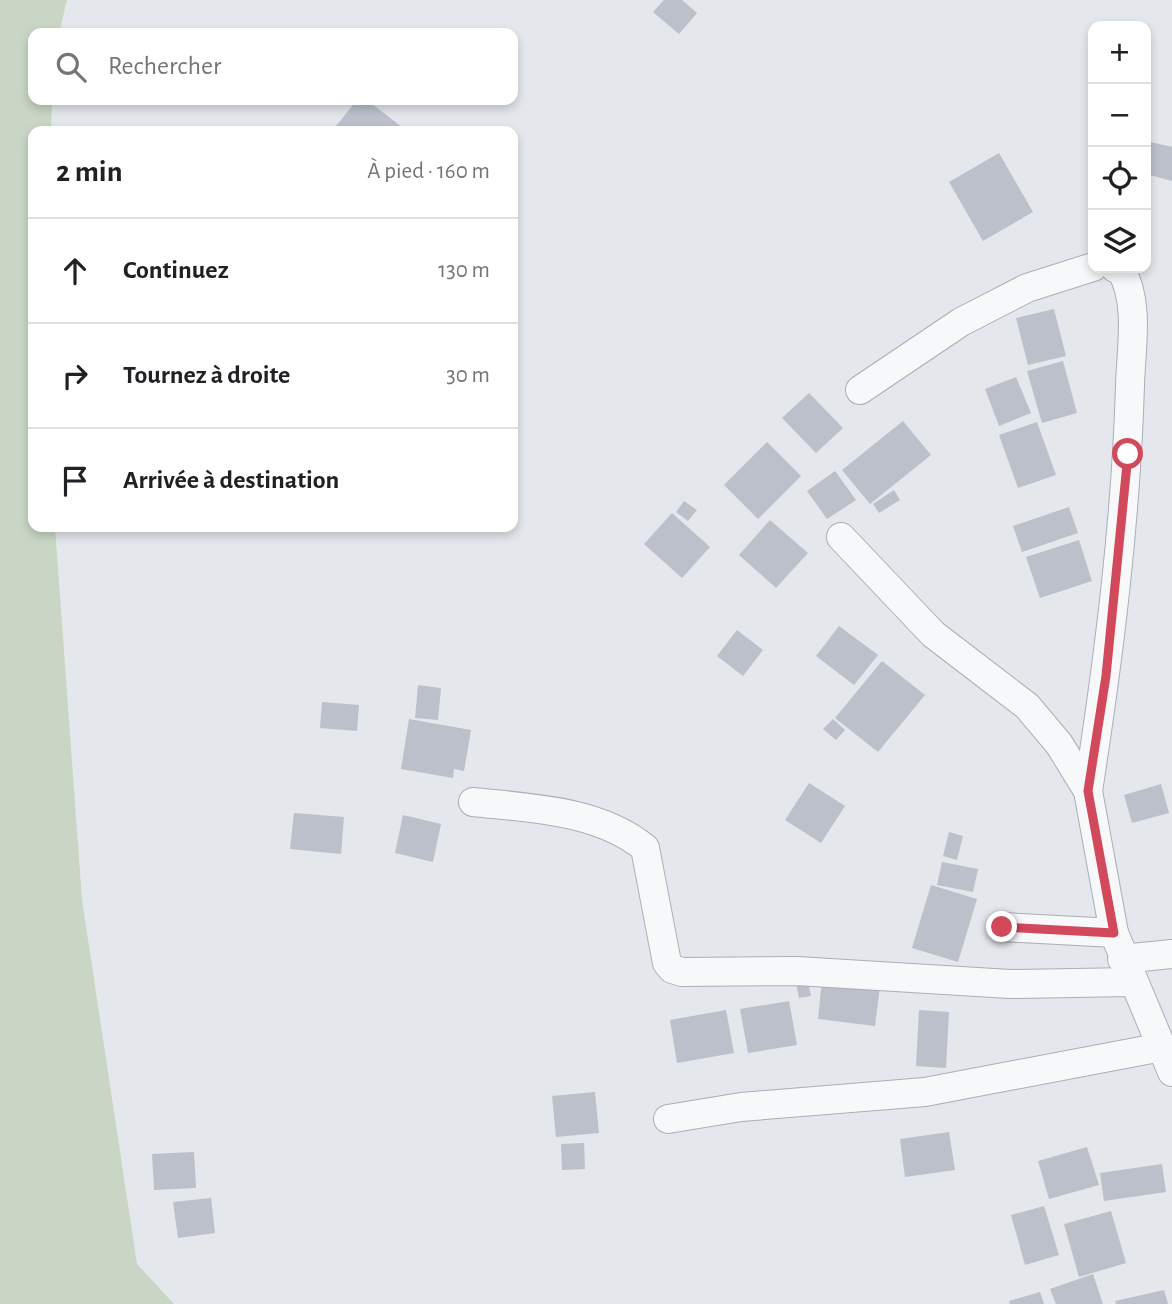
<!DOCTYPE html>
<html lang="fr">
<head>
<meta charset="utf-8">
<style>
	:root { --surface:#fff; --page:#f2f2f2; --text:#202124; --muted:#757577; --line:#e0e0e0 }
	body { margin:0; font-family:"Alegreya Sans",sans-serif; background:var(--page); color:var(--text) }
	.controls { position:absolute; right:21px; top:21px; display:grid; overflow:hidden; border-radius:14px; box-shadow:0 4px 10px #0003 }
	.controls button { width:63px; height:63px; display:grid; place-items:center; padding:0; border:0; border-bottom:2px solid var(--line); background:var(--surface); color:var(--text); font:35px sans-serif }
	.stop { position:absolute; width:21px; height:21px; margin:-16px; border:5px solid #d1495b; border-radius:50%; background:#fff }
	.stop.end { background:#d1495b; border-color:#fff; box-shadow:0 2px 7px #0008 }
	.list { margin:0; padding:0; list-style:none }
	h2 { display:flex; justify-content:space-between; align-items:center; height:91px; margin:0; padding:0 28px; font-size:30px }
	h2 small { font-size:23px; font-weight:400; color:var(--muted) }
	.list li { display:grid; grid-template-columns:46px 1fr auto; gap:21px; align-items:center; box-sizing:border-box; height:105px; padding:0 28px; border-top:2px solid var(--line) }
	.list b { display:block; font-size:26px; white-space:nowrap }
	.list em { font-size:23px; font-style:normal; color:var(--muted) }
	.icon { flex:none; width:38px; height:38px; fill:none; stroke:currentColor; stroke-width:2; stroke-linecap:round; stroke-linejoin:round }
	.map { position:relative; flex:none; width:1172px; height:1304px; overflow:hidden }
	.search { position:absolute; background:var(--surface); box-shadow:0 4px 10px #0003; left:28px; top:28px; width:490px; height:77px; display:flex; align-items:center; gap:18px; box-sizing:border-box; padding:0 24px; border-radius:14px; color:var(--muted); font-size:26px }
	.panel { position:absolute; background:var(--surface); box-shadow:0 4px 10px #0003; left:28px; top:126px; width:490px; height:406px; border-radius:14px }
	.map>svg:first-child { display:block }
	.green { fill:#c9d6c5 }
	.building { fill:#bbc0ca }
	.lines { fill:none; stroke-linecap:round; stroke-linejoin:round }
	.minor-casing { stroke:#a9aeb7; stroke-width:30 }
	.minor { stroke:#f7f8fa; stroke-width:28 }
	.route { stroke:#d1495b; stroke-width:9 }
</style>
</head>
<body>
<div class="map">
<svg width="1172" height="1304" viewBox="0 0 1172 1304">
	<rect width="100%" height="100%" fill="#e4e7ec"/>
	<!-- green -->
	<path class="green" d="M0 0H67L59 33H33V100H52L51 131H33V527H55L82 900 137 1264 174 1304H0Z"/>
	<!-- building -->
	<g class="building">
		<path d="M664 0H682L697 13 679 34 653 12Z"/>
		<path d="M357 100H367L407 131H332Z"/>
		<path d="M1146 141 1172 147V181L1146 174Z"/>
		<path d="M999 153 1033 212 983 241 949 182Z"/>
		<path d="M1054 309 1066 356 1028 365 1016 318Z"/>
		<path d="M1063 361 1077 413 1042 423 1027 371Z"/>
		<path d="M1016 377 1031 413 999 426 985 389Z"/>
		<path d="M809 393 843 428 816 453 782 418Z"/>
		<path d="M903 421 931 455 870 504 842 470Z"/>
		<path d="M1037 422 1056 475 1018 488 999 435Z"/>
		<path d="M767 442 801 476 758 519 724 485Z"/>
		<path d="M835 471 856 500 827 519 807 491Z"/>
		<path d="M894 490 900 500 879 513 873 504Z"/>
		<path d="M684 501 697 510 688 521 676 512Z"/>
		<path d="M1069 507 1078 533 1022 552 1013 526Z"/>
		<path d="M672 513 710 547 682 578 644 544Z"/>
		<path d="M770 520 808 553 776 588 739 555Z"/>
		<path d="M1079 540 1092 581 1040 598 1026 557Z"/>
		<path d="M839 626 878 655 854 685 816 656Z"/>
		<path d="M737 630 763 650 743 676 717 656Z"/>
		<path d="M882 661 925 695 878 752 835 718Z"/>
		<path d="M418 685 441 688 438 720 415 718Z"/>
		<path d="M322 702 359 705 357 731 320 728Z"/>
		<path d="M409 719 471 730 464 771 454 769 453 778 401 769Z"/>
		<path d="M833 719 845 730 836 740 823 729Z"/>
		<path d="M809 783 845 806 821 843 785 820Z"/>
		<path d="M1161 784 1169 813 1132 823 1124 795Z"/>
		<path d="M294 813 344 817 341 854 290 849Z"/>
		<path d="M403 815 441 824 433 862 395 853Z"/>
		<path d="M949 832 963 836 957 860 943 856Z"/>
		<path d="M942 862 978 869 973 892 937 885Z"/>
		<path d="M931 885 977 899 958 962 912 948Z"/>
		<path d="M822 980 880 986 875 1026 818 1019Z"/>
		<path d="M808 981 811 996 799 998 796 983Z"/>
		<path d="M789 1001 797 1045 748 1053 740 1009Z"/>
		<path d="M726 1010 734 1053 677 1063 670 1020Z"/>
		<path d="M919 1010 949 1012 946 1068 916 1066Z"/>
		<path d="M595 1092 599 1133 556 1137 552 1096Z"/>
		<path d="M949 1132 955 1170 905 1177 900 1139Z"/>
		<path d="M584 1143 585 1169 562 1170 561 1144Z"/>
		<path d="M1087 1147 1099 1185 1049 1199 1038 1161Z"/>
		<path d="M194 1152 196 1188 154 1190 152 1154Z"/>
		<path d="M1162 1164 1166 1192 1104 1201 1100 1173Z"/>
		<path d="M211 1198 215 1233 178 1238 173 1202Z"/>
		<path d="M1044 1206 1059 1255 1025 1265 1011 1215Z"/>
		<path d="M1111 1211 1126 1263 1079 1277 1064 1224Z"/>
		<path d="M1093 1274 1103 1304H1056L1050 1289Z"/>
		<path d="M1164 1290 1168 1304H1116L1115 1301Z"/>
		<path d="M1040 1292 1044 1304H1010L1009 1301Z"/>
	</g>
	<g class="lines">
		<!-- minor casing -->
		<g class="minor-casing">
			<g id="minor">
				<path d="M860 390 961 322 1027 288 1093 267"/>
				<path d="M841 537 933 634 1027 706 1059 744 1088 791 1114 933 1172 1072"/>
				<path d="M1088 791C1109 656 1126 521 1130 385 1131 349 1140 302 1121 270L1115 268"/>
				<path d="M473 802C530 808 599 810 645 848L667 963 672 969 682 972 797 971 1010 984 1132 982"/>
				<path d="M1002 927 1114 933"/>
				<path d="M1122 959 1172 954"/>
				<path d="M668 1119 741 1107 925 1092 1162 1047"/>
			</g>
		</g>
		<!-- minor -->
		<use href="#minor" class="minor"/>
	</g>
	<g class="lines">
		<!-- route -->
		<path class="route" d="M1002 927 1114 933 1088 791 1106 676 1128 454"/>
	</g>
</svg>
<div class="controls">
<button>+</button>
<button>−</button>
<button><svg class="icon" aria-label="locate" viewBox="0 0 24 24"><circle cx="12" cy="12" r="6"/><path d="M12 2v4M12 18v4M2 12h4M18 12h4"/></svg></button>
<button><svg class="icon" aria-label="layers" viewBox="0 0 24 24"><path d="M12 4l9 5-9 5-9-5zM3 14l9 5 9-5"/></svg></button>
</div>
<div class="stop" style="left:1128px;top:454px"></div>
<div class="stop end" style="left:1002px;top:927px"></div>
<div class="search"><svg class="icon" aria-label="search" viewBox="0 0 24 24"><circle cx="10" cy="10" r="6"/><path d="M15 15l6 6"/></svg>Rechercher</div>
<section class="panel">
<h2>2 min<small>À pied · 160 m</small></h2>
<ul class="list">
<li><svg class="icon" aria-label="ahead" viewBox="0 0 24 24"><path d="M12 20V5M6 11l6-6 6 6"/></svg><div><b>Continuez</b></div><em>130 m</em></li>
<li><svg class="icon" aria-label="right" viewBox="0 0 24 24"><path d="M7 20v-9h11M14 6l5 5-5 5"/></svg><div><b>Tournez à droite</b></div><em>30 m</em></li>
<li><svg class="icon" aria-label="arrive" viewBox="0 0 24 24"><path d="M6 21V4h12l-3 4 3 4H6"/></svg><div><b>Arrivée à destination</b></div></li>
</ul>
</section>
</div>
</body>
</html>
